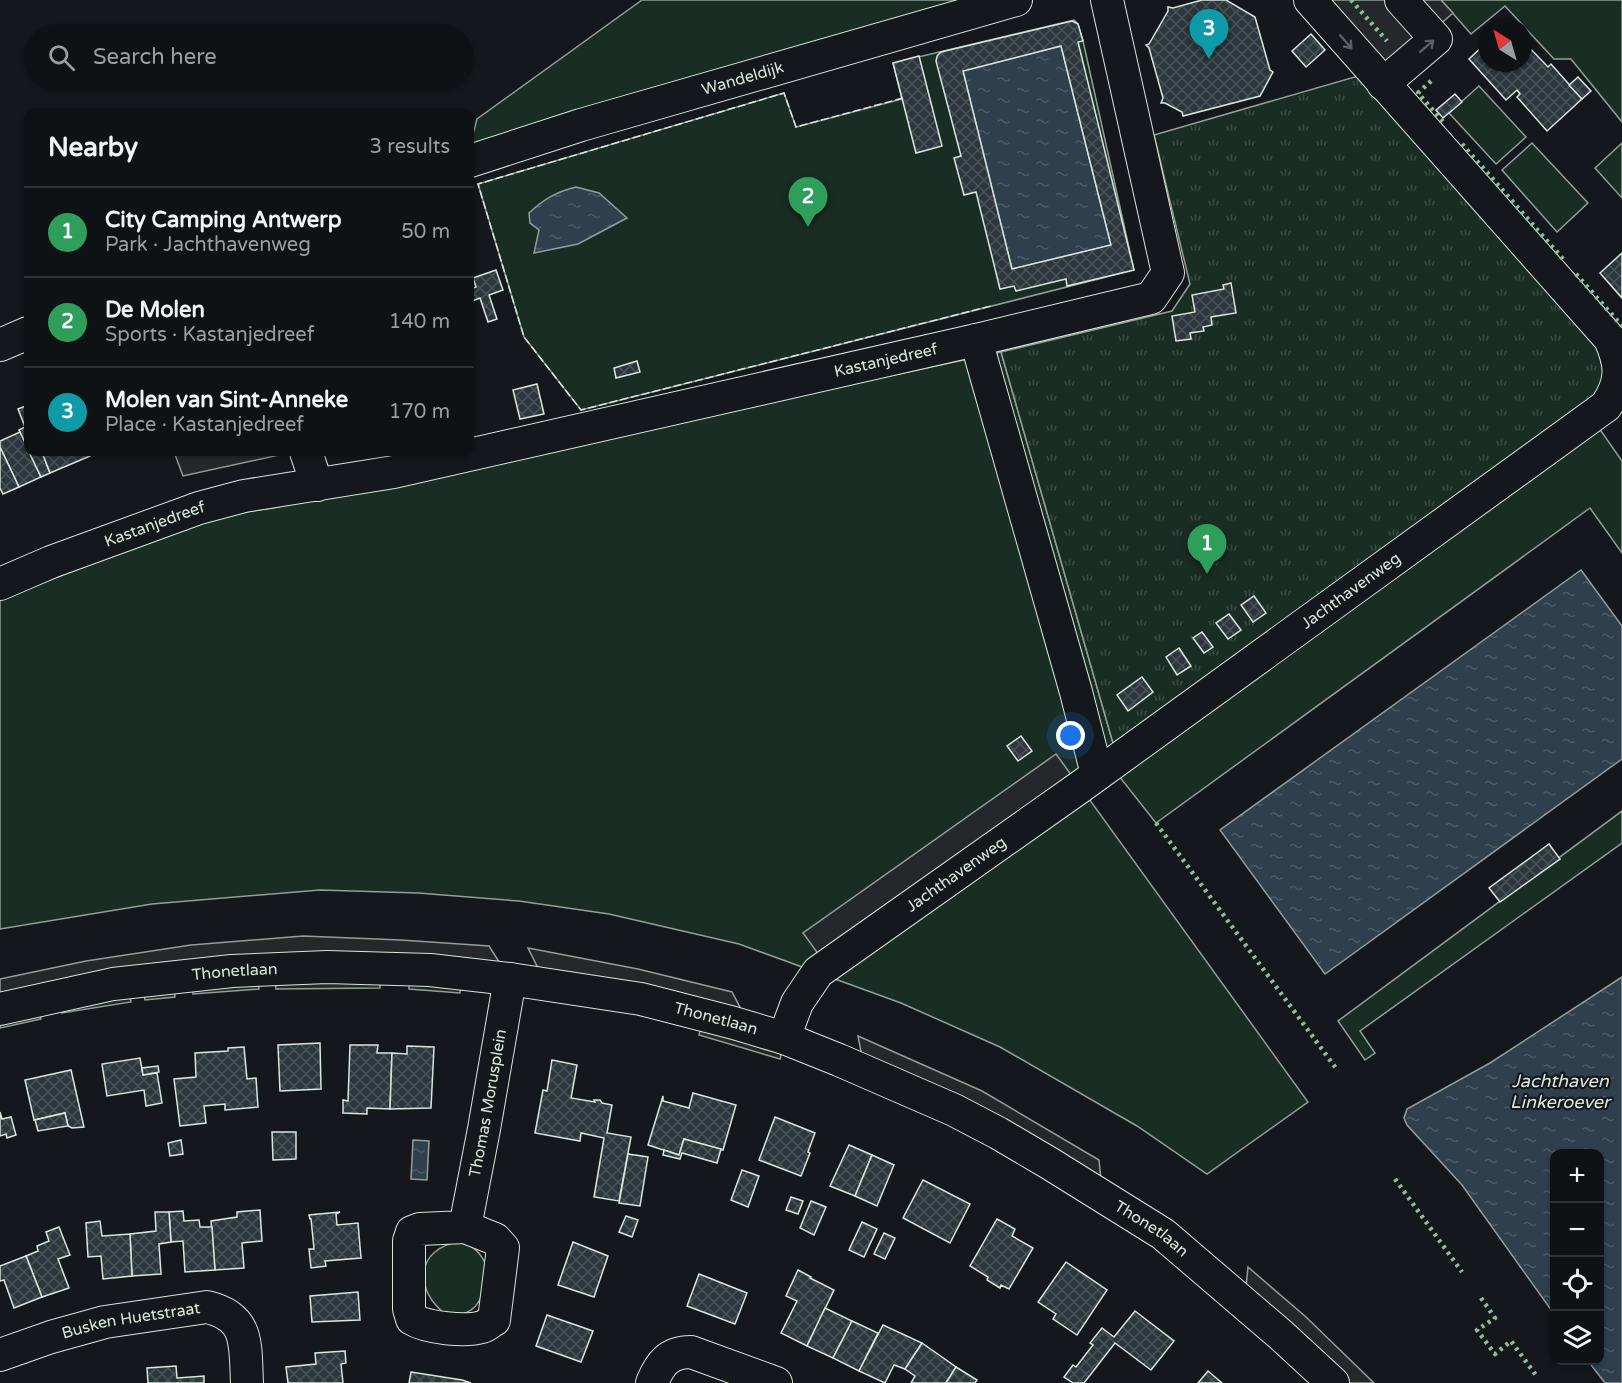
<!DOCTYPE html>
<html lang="en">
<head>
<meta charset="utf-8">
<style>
	:root { --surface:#0f1215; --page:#1d2022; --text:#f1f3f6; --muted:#9b9ea0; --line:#2f3234; --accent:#0b8043 }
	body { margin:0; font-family:"Varela Round",sans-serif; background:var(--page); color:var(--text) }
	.controls { position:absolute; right:18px; bottom:18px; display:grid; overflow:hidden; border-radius:12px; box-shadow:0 2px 4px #0004 }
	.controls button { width:54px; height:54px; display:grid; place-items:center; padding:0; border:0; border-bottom:2px solid var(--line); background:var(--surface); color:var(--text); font:30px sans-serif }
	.compass { position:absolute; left:1478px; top:18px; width:54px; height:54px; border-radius:50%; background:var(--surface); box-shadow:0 2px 4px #0004; rotate:323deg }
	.you { position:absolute; left:1071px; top:736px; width:21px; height:21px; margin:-15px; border:4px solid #fff; border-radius:50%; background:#1a73e8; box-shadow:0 0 0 9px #1a73e833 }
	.badge { display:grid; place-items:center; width:39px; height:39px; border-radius:50%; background:var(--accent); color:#fff; font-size:20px; font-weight:700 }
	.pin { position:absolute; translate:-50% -50px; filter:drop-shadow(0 2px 3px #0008) }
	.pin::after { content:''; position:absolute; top:32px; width:21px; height:18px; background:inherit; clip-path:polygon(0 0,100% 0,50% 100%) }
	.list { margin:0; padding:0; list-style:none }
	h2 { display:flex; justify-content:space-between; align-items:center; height:78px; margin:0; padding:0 24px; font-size:26px }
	h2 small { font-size:20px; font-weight:400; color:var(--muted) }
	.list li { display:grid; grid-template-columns:39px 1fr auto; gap:18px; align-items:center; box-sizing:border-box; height:90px; padding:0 24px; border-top:2px solid var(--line) }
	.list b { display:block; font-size:22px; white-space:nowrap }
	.list p { margin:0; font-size:20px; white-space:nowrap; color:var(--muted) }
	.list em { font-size:20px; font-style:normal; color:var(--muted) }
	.icon { flex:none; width:33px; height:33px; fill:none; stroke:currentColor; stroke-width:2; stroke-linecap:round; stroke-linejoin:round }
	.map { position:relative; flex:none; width:1622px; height:1383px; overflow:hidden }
	.search { position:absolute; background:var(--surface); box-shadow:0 2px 4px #0004; left:24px; top:24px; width:450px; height:66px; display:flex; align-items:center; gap:15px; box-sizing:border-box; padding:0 21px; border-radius:33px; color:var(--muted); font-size:22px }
	.panel { position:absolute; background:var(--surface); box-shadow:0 2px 4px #0004; left:24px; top:108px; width:450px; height:348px; border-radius:12px }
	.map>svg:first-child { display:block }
	.grass { fill:#1a2d24; stroke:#939e99; stroke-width:1.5 }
	.park { fill:url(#park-tufts); stroke:#939e99; stroke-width:1.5 }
	.parking { fill:#24282b; stroke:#939e99; stroke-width:1.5 }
	.water { fill:url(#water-ripples); stroke:#939e99; stroke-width:1.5 }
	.building { fill:url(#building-cross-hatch); stroke:#d8e6dc; stroke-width:1.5; fill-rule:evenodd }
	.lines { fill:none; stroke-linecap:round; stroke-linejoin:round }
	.minor-casing { stroke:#d8e6dc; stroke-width:34 }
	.minor { stroke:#14181c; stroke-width:32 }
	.hedge { stroke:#8ac095; stroke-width:4.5; stroke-dasharray:3 4.5; stroke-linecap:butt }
	.fence { stroke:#d8e6dc; stroke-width:1.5; stroke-dasharray:8 3; stroke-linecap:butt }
	.oneway { stroke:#59605f }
	.labels { text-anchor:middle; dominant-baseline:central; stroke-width:4.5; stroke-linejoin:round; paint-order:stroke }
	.street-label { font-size:16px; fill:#d8e6dc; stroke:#14181c }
	.water-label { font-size:18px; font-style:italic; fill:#d8e6dc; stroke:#14181c }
</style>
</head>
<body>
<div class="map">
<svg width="1622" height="1383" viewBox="0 0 1622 1383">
	<defs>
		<pattern id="park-tufts" width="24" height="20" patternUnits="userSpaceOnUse" patternTransform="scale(1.5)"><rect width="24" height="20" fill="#1a2d24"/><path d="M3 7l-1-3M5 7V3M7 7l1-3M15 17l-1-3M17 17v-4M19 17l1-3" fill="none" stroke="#3b4b43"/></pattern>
		<pattern id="water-ripples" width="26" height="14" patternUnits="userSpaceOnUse" patternTransform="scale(1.5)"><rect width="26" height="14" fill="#2f3f4d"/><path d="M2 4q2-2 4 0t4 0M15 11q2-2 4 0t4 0" fill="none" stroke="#4c5b66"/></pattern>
		<pattern id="building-cross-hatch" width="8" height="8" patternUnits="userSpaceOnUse" patternTransform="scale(1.5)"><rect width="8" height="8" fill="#2c363c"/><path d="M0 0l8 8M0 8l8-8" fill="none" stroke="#4a5358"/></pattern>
	</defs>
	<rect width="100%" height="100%" fill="#14181c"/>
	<!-- grass -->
	<g class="grass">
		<path d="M642 0H971L470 146 477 119Z"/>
		<path d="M1441 0H1622V122L1571 59H1554L1505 6 1471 34Z"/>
		<path d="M1074 20 1078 24 1083 41 1134 270 581 410 524 337 478 184 784 93 796 127 902 99 893 63Z"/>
		<path d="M1479 86 1526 137 1496 164 1449 113Z"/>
		<path d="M1532 143 1588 203 1557 232 1502 170Z"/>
		<path d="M1622 143V198L1595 168Z"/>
		<path d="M1001 352 1113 743 1119 775 1599 428 1622 461V553L1590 508 1156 823 1119 776 1089 799 1308 1102 1207 1174 1137 1126 1000 1047 901 1003 739 944 609 914 519 901 418 893 320 890 152 904 0 929V600L206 518 273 508Z"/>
		<path d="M1622 811V843L1360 1031 1375 1053 1365 1060 1338 1021Z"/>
		<path d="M462 1241C471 1245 478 1250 483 1259 491 1271 483 1303 471 1310 464 1315 456 1315 448 1316 412 1290 415 1248 462 1241Z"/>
	</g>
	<!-- park -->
	<path class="park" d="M1358 76 1600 348C1605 378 1608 383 1584 406L1113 743 1001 352 1172 311 1190 284 1154 135Z"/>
	<!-- parking -->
	<g class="parking">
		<path d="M1310 0H1441L1453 13 1378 79Z"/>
		<path d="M174 452H293L183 476Z"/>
		<path d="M1056 754 1080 787 827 966 803 933Z"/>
		<path d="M303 936 401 940 489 946 510 979 462 974 460 993 409 989 408 969H379L380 988 276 989 274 970H257L259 989 193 994 192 976 173 978 175 997 145 1000 142 982 128 983 131 1002 62 1013 57 996 37 1001 41 1019 0 1028V979L86 961 191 945Z"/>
		<path d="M528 948 638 969 732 992 744 1015 539 970Z"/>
		<path d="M701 1027 782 1051 780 1059 699 1035Z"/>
		<path d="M858 1036 982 1091 1099 1160 1101 1181 862 1057Z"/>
		<path d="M1248 1267 1306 1317 1374 1383H1348L1292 1328 1246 1287Z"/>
	</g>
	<!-- water -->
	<g class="water">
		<path d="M1061 46 1111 245 1012 269 963 71Z"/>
		<path d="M576 187 599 193 627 218 578 244 534 253 539 230 530 223 529 213C544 199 556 192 576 187Z"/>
		<path d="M1581 570 1622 626V759L1325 974 1220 830Z"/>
		<path d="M1622 977V1383H1605L1588 1361 1600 1360V1154H1554V1314L1462 1185 1407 1125 1404 1118 1407 1109 1490 1063Z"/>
		<path d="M413 1140 429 1141 427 1180 411 1179Z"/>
	</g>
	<!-- building -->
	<g class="building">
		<path d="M1202 0H1226L1255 17 1270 70 1273 72 1260 96 1183 116 1182 112 1165 103H1161L1163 98 1149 48 1146 45 1149 44 1168 11V7L1173 8Z"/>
		<path d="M1072 21 1078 24 1083 41 1078 42 1134 270 1067 286 1066 279 1016 291 1014 286 1000 289 976 192 964 195 954 158 961 156 936 61 937 56 941 52ZM1061 46 1111 245 1012 269 963 71Z"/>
		<path d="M1311 34 1325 50 1306 67 1292 51Z"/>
		<path d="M1523 41 1548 67 1551 64 1582 99 1547 131 1517 97 1520 94 1517 90 1506 100 1469 59 1487 42V63H1523Z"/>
		<path d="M919 56 942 146 916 153 893 63Z"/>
		<path d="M1578 77 1591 91 1582 99 1569 85Z"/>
		<path d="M1455 94 1462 102 1443 118 1436 110Z"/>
		<path d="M1622 253V298L1600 273Z"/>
		<path d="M496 270 503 290 489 295 497 319 488 322 480 298 470 302V289L476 287 473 278Z"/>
		<path d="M1231 283 1236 313 1211 317 1212 325 1203 327 1204 331 1190 333 1191 339 1176 341 1172 316 1195 312 1192 295 1224 289 1223 285Z"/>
		<path d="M637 361 640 372 616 378 614 368Z"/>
		<path d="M537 384 544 414 520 419 513 390Z"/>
		<path d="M28 405V450L19 430 25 427 18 409Z"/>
		<path d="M20 432 41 477 19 487 0 447V441Z"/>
		<path d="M0 447 19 487 3 494 0 488Z"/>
		<path d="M29 452H42L50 473 41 477Z"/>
		<path d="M42 452H91H89L90 456 50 473Z"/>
		<path d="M1254 596 1266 613 1253 622 1241 605Z"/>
		<path d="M1229 614 1241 630 1228 639 1216 623Z"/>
		<path d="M1202 632 1213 647 1204 653 1193 638Z"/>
		<path d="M1179 648 1191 666 1177 675 1166 657Z"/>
		<path d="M1142 677 1153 692 1128 711 1117 695Z"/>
		<path d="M1021 736 1032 751 1018 761 1007 746Z"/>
		<path d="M1549 844 1560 859 1500 902 1489 888Z"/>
		<path d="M320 1043 321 1089 280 1091 278 1045Z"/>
		<path d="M350 1045H378L377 1053H392L390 1109 367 1108V1114L343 1113V1100L348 1101Z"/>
		<path d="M407 1046 434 1047 431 1108 390 1109 392 1053 407 1054Z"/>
		<path d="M244 1047 247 1079 256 1078 258 1107 225 1110V1104L204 1106 206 1123 180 1126 174 1079 196 1077 195 1053 228 1051V1048Z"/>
		<path d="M140 1058 143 1075 157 1073 162 1103 146 1106 144 1090 107 1096 102 1064Z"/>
		<path d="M552 1060 577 1065 571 1098 595 1102 594 1100H600L602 1103 612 1105 607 1133 631 1137 619 1201 594 1197 604 1138 581 1133 580 1141 535 1133 543 1090 547 1091Z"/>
		<path d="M158 1066 159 1072 143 1075 142 1068Z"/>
		<path d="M71 1070 84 1127 72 1128 68 1126 65 1113 34 1120 25 1080Z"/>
		<path d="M693 1093 736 1105 723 1150 684 1139 679 1155 648 1145 663 1096V1101L689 1108Z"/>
		<path d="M0 1112 2 1119 11 1117 16 1135 7 1138 6 1134 0 1136Z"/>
		<path d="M65 1113 68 1126 38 1131 35 1120Z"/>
		<path d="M775 1117 815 1133 808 1152 810 1153 801 1176 759 1160Z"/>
		<path d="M272 1132H296V1159L273 1160Z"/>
		<path d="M684 1139 721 1149 717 1163 682 1153 680 1159 663 1155 664 1150 679 1155Z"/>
		<path d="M181 1140 183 1154 170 1156 168 1143Z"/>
		<path d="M849 1145 872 1155 855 1196 830 1186Z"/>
		<path d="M628 1154 648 1157 640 1206 619 1203Z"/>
		<path d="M872 1155 894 1165 877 1206 855 1196Z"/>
		<path d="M742 1170 759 1176 748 1207 731 1200Z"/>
		<path d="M923 1180 970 1204 950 1243 903 1218Z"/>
		<path d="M791 1197 803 1201 798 1214 786 1210Z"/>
		<path d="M811 1201 826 1207 814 1235 800 1228Z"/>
		<path d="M260 1210 262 1241 242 1243 244 1268 215 1270 211 1221 237 1217V1212Z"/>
		<path d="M183 1211 184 1221 199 1220 200 1227H212L215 1270 185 1272 183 1241 171 1242 169 1212Z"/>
		<path d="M155 1212H169L171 1242 159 1244 161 1274 132 1276 130 1234 156 1231Z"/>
		<path d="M340 1212 336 1214 337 1225 358 1223 361 1258 325 1261 326 1266 311 1268 309 1249H314L311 1219H310L309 1215Z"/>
		<path d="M626 1216 638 1220 632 1237 619 1232Z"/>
		<path d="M997 1219 1015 1229 1012 1236 1033 1248 1009 1289 1001 1285 1000 1288 987 1280 988 1277 970 1266Z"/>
		<path d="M100 1221 102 1236 130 1234 132 1276 103 1279 101 1256 88 1257 86 1223Z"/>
		<path d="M862 1222 877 1229 864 1257 849 1250Z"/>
		<path d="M59 1227 70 1255 58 1259 69 1288 42 1297 26 1256 38 1251 37 1246 49 1241 46 1232Z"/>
		<path d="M884 1233 895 1238 885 1259 874 1254Z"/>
		<path d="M573 1242 608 1256 594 1297 558 1285Z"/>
		<path d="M26 1256 42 1297 14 1308 4 1280 0 1281V1266Z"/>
		<path d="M1066 1262 1107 1290 1077 1335 1053 1319 1056 1314 1038 1302Z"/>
		<path d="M798 1270 811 1277 810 1278 834 1290 807 1346 781 1333 797 1301 786 1296Z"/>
		<path d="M699 1274 747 1293 735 1324 687 1306Z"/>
		<path d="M358 1292 360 1320 312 1322 310 1296Z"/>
		<path d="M825 1308 852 1321 833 1358 807 1346Z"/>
		<path d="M1135 1311 1174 1341 1151 1370 1115 1343 1084 1383H1073L1064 1377 1073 1365 1076 1367 1093 1345 1090 1343 1102 1328 1114 1337Z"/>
		<path d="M547 1315 593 1331 581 1362 536 1346Z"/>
		<path d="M852 1321 878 1333 859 1371 833 1358Z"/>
		<path d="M883 1325 922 1343 905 1369 894 1365 885 1383 859 1371Z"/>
		<path d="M922 1343 956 1367 946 1383H911L915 1376 905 1369Z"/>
		<path d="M345 1351 346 1363 341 1364 343 1383H288L286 1367 316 1364 315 1353Z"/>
		<path d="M176 1366 177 1378 204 1376V1383H148L147 1368Z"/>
		<path d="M956 1367 977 1380 975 1383H946Z"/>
		<path d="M1208 1371 1222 1383H1198Z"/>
		<path d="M411 1372 462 1380 471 1383H409Z"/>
	</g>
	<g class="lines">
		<!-- minor casing -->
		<g class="minor-casing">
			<g id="minor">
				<path d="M1383 84 1436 39 1401 0"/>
				<path id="s1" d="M470 161 581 125 1016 0"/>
				<path d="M976 340 1076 692 1097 774"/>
				<path d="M0 345 28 333"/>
				<path d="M306 452 317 485"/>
				<path id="s2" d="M0 584 51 562 199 508 244 496 394 472 976 340 1151 298 1168 273 1107 0"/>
				<path id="s3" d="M0 1009 113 984 232 971 327 967 430 970 510 979 641 999 734 1023 784 1038 839 1060 954 1110 998 1133 1049 1163 1163 1234 1281 1335 1333 1383"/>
				<path id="s4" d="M784 1038 797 1003 818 972 1080 787 1606 406C1622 382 1622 366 1610 339L1310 0"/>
				<path id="s5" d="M465 1227 495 1239 503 1248 494 1320C490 1322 486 1326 482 1327 465 1332 427 1328 412 1319L409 1309V1241L412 1232 420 1229 465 1227 484 1129 510 979"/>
				<path id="s6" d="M0 1355 51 1337 105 1322 207 1307C250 1317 245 1345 247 1383"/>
				<path d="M652 1383C660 1363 669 1352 691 1352L776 1383"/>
			</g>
		</g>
		<!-- minor -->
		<use href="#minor" class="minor"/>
		<!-- hedge -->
		<g class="hedge">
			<path d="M1351 0 1387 41"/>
			<path d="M1431 81 1418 93 1445 124"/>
			<path d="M1462 144 1563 259"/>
			<path d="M1576 274 1622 326"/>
			<path d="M1156 823 1338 1071"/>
			<path d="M1395 1179 1462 1272"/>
			<path d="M1481 1298 1495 1318 1477 1330 1495 1354 1511 1341 1538 1378"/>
		</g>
		<!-- fence -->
		<path class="fence" d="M903 98 796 127 784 93 478 184 524 337 581 410 991 306"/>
	</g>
	<!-- one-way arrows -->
	<defs><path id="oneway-shaft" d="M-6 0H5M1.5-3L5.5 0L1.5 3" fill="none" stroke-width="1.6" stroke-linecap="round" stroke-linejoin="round" transform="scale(1.5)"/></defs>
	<g class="oneway">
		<use href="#oneway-shaft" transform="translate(1346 42) rotate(49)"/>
		<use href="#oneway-shaft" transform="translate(1427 46) rotate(-41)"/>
	</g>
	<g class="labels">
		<!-- street labels -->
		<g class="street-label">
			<text stroke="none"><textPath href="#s1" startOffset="285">Wandeldijk</textPath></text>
			<text stroke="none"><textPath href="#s2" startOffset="916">Kastanjedreef</textPath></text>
			<text stroke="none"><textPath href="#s2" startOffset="166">Kastanjedreef</textPath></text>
			<text stroke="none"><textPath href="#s4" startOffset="730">Jachthavenweg</textPath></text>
			<text stroke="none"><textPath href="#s4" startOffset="244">Jachthavenweg</textPath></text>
			<text stroke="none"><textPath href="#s3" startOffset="238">Thonetlaan</textPath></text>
			<text stroke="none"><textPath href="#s3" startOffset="724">Thonetlaan</textPath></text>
			<text stroke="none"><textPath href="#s5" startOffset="470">Thomas Morusplein</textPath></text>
			<text stroke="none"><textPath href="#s3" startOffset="1210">Thonetlaan</textPath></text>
			<text stroke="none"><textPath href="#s6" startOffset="136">Busken Huetstraat</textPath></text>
		</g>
		<!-- water labels -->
		<g class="water-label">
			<text x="1560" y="1081">Jachthaven<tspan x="1560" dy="21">Linkeroever</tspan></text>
		</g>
	</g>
</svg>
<div class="controls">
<button>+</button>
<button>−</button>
<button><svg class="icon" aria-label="locate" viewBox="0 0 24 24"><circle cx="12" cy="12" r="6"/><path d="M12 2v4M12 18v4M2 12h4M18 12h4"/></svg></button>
<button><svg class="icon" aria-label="layers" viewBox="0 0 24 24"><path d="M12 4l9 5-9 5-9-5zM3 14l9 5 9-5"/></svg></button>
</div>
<svg class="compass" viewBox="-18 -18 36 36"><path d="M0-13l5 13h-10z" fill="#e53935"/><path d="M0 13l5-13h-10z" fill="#9b9ea0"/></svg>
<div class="you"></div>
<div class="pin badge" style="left:1207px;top:574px;background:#2e9e5b">1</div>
<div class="pin badge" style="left:808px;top:227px;background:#2e9e5b">2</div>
<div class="pin badge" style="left:1209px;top:59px;background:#0f9aa8">3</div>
<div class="search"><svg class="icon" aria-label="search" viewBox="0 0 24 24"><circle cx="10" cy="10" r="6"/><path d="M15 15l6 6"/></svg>Search here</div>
<section class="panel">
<h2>Nearby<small>3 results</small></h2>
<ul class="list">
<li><span class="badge" style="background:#2e9e5b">1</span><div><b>City Camping Antwerp</b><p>Park · Jachthavenweg</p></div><em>50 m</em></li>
<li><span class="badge" style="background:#2e9e5b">2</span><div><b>De Molen</b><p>Sports · Kastanjedreef</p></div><em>140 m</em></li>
<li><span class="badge" style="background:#0f9aa8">3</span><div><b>Molen van Sint-Anneke</b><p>Place · Kastanjedreef</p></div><em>170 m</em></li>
</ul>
</section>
</div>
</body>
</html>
